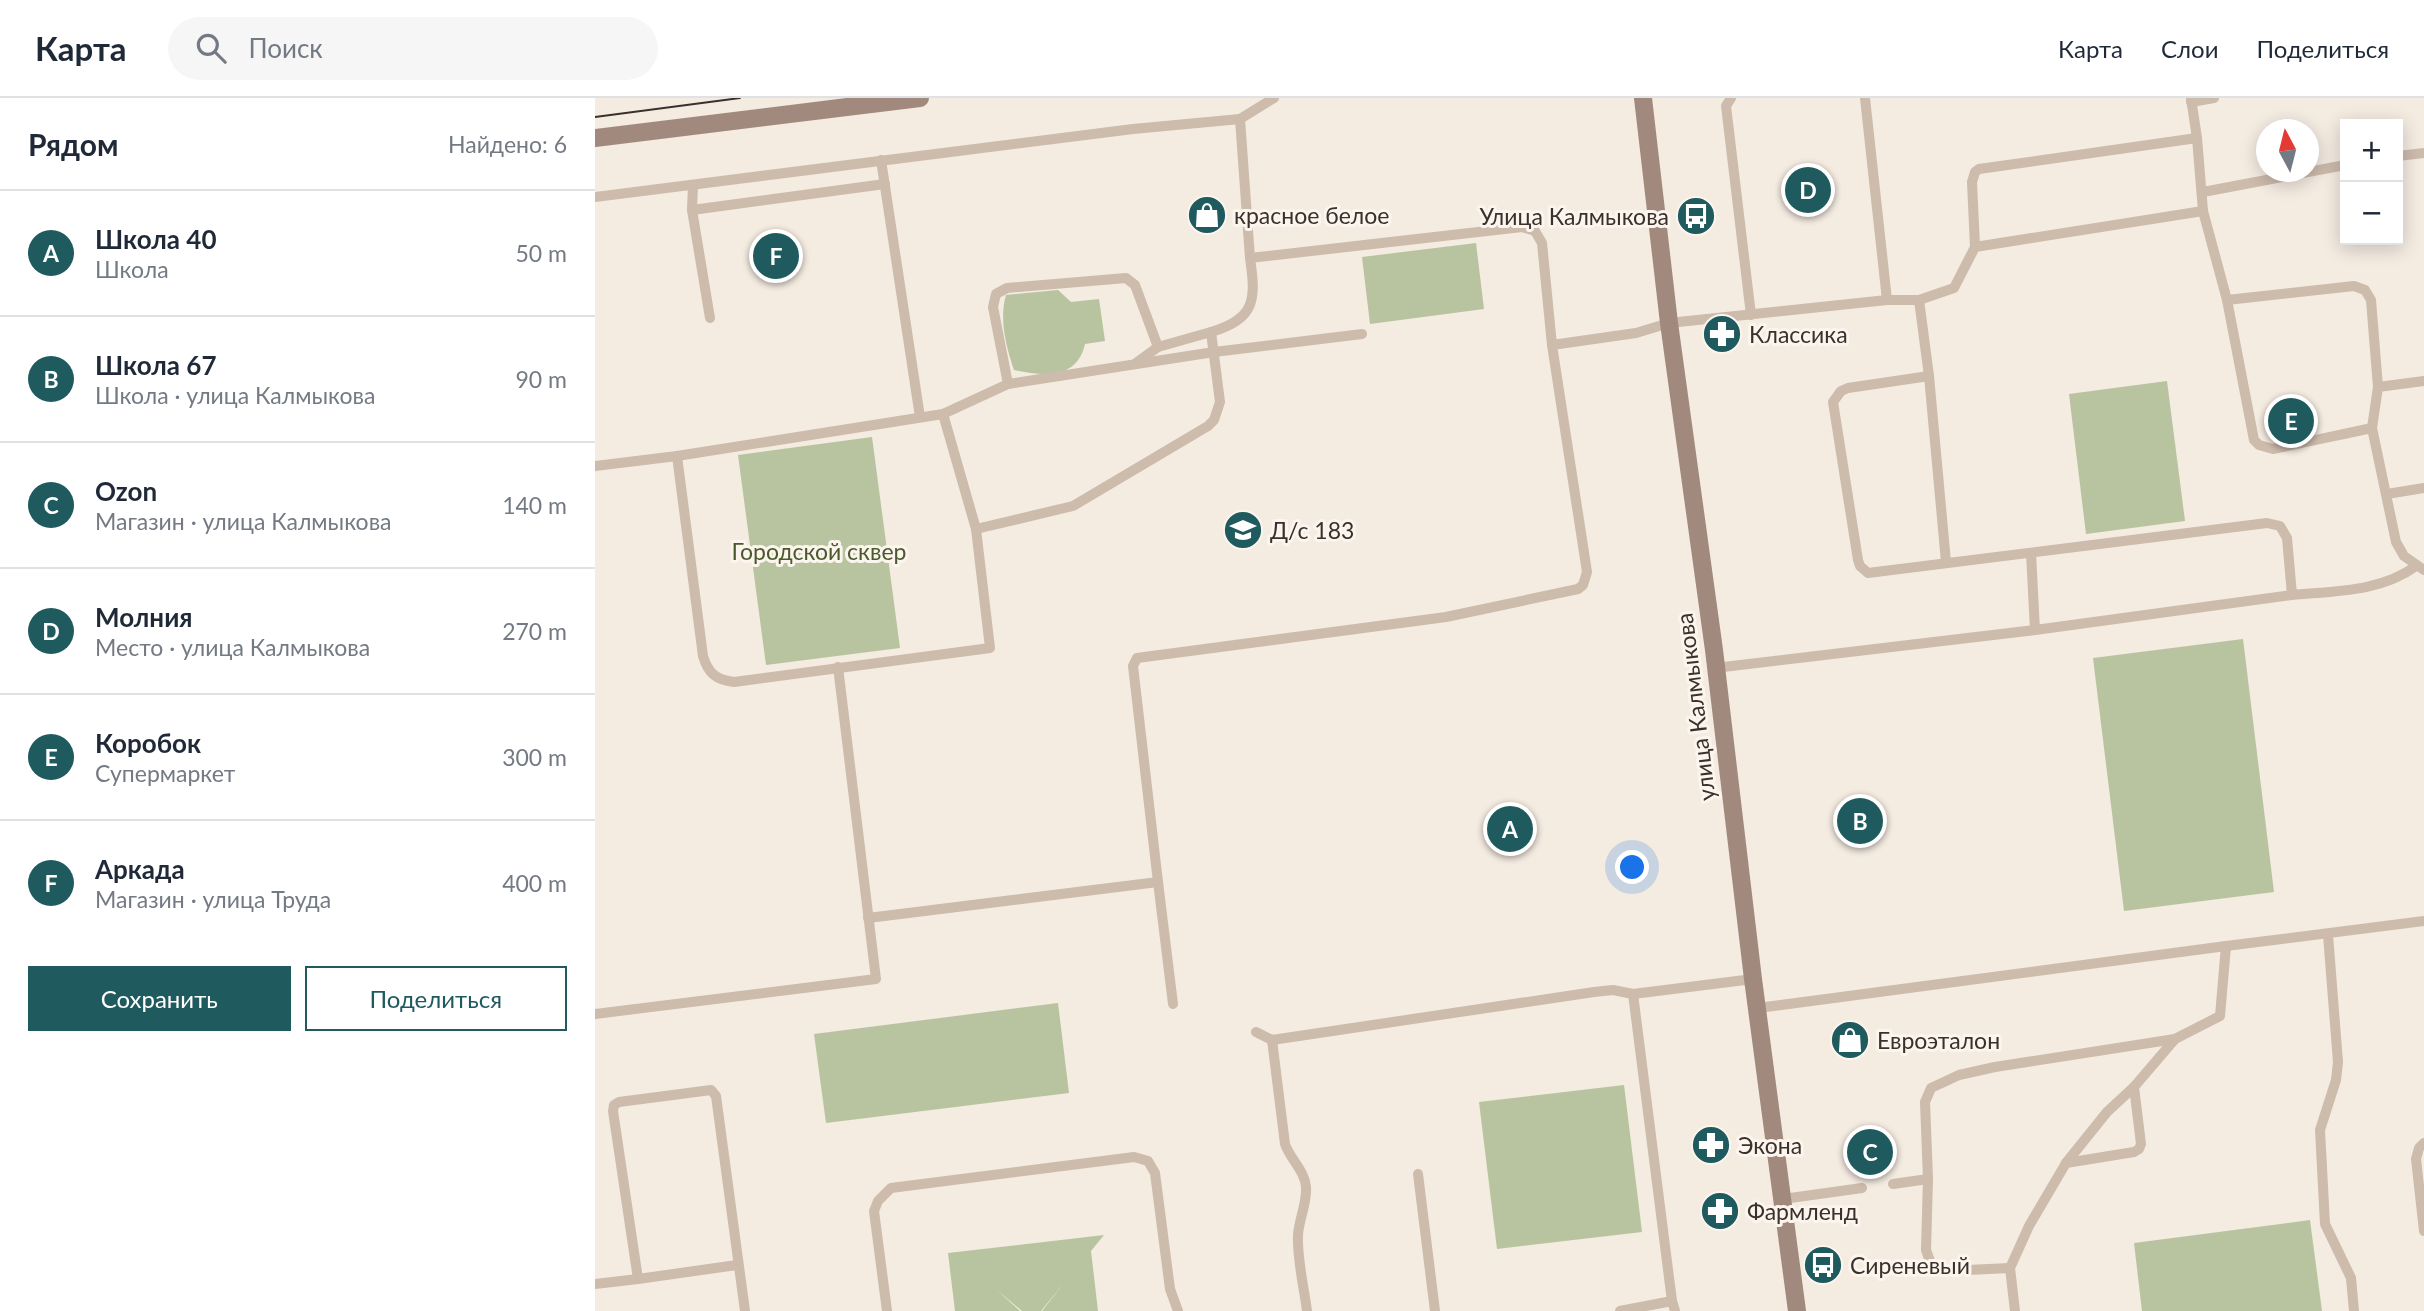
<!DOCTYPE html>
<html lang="ru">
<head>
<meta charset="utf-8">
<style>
	:root { --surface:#fff; --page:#f6f6f7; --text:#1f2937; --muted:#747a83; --line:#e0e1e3; --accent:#1f5a5e }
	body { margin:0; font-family:Lato,sans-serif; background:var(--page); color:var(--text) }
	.controls { position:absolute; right:21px; top:21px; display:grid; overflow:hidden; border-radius:0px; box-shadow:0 4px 18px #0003 }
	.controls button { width:63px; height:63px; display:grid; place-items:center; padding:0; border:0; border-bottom:2px solid var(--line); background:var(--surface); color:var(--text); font:35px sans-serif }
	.compass { position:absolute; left:1661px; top:21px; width:63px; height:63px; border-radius:50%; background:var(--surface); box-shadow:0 4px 18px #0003; rotate:353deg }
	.you { position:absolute; left:1038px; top:770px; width:24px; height:24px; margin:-18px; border:5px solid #fff; border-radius:50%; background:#1a73e8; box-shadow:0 0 0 10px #1a73e833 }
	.badge { display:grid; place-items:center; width:46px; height:46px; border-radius:50%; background:var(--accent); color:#fff; font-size:23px; font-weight:700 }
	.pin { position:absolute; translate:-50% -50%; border:4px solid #fff; box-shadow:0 2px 7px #0006 }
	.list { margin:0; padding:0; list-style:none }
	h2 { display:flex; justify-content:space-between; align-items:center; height:91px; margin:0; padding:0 28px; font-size:30px }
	h2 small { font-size:23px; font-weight:400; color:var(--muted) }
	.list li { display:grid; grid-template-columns:46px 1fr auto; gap:21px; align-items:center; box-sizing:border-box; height:126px; padding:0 28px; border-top:2px solid var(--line) }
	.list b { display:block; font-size:26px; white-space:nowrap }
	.list p { margin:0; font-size:23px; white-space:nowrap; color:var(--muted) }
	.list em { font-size:23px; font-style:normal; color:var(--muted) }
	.actions { display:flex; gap:14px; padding:21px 28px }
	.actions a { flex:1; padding:16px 0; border:2px solid var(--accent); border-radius:0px; text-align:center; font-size:24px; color:var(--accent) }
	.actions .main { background:var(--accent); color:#fff }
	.icon { flex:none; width:38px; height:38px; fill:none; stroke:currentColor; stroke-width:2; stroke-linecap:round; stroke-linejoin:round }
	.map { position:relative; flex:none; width:1829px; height:1213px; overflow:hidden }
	header { display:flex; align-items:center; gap:42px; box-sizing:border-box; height:98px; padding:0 35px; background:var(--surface); border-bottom:2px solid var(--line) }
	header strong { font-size:33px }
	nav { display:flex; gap:38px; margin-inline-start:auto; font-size:24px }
	.search { width:490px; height:63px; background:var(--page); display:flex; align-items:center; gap:18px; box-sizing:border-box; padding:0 24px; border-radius:38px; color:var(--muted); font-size:26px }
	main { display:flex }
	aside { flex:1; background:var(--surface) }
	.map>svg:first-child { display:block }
	.green { fill:#b8c4a0 }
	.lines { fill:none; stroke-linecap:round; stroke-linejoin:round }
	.lane { stroke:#cdbbac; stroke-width:10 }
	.secondary { stroke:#a18a7d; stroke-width:18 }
	.tram { stroke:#3b302b; stroke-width:2 }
	.labels { text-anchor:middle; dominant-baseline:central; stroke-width:6; stroke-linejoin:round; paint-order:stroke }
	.poi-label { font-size:23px; fill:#3b302b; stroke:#fbf5ee; text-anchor:start }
	.park-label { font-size:23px; fill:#4a5a2e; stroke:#fbf5ee }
	.street-label { font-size:23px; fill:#3b302b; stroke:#fbf5ee }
</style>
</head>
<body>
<header>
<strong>Карта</strong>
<div class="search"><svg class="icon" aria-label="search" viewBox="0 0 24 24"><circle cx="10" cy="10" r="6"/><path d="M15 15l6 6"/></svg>Поиск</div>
<nav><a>Карта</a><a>Слои</a><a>Поделиться</a></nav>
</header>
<main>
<aside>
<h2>Рядом<small>Найдено: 6</small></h2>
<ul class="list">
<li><span class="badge">A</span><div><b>Школа 40</b><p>Школа</p></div><em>50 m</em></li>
<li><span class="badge">B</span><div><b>Школа 67</b><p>Школа · улица Калмыкова</p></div><em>90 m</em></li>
<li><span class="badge">C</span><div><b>Ozon</b><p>Магазин · улица Калмыкова</p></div><em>140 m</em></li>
<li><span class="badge">D</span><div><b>Молния</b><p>Место · улица Калмыкова</p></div><em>270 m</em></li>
<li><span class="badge">E</span><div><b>Коробок</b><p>Супермаркет</p></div><em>300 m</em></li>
<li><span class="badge">F</span><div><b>Аркада</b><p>Магазин · улица Труда</p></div><em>400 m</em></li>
</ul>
<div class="actions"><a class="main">Сохранить</a><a>Поделиться</a></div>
</aside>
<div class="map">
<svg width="1829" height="1213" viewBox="0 0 1829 1213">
	<rect width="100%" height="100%" fill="#f4ebe1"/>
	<!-- green -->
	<g class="green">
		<path d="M881 145 889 211 775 226 767 159Z"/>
		<path d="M463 192 476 204 504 201 510 243 490 246C482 282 448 278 419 272 411 248 404 221 411 197Z"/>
		<path d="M1572 283 1590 423 1491 436 1474 296Z"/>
		<path d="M277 339 305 550 171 567 143 357Z"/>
		<path d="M1648 541 1679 794 1529 813 1498 560Z"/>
		<path d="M463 905 474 995 231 1025 219 936Z"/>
		<path d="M1029 987 1047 1134 902 1151 884 1004Z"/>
		<path d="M1715 1122 1727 1213H1547L1539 1145Z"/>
		<path d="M509 1137 496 1153 503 1213H447L469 1185 446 1213H427L402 1192 425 1213H360L353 1155Z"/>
	</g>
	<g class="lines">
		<!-- lane -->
		<g class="lane">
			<path d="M1136 0 1131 8 1156 217"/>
			<path d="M1270 0 1292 202"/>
			<path d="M1596 0 1602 40"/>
			<path d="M1596 4 1619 0"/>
			<path d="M1803 58 1829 55"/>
			<path d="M286 62 325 319"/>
			<path d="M98 87 97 112 115 220"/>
			<path d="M1608 94 1750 67"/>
			<path d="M0 99 538 31 645 21"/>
			<path d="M97 112 290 86"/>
			<path d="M1608 113 1632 202 1659 342 1664 347 1678 351 1777 330"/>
			<path d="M655 160 645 21 679 0"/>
			<path d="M1324 202 1359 190 1380 149 1377 84 1380 74 1384 71 1602 40 1608 113 1380 149"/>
			<path d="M1632 202 1759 188 1770 192 1776 202 1783 289"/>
			<path d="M616 234C661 221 661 201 655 160L927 129 940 133 947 145 957 247"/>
			<path d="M541 265 563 249"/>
			<path d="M1334 278 1351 464"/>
			<path d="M1829 283 1783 289 1777 330 1801 444 1809 458 1829 472"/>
			<path d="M82 358 108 558C113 575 121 582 139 584L395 550 381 431 348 316"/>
			<path d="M0 368 82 358 348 316 413 286 619 254 767 236"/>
			<path d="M1792 396 1829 390"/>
			<path d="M381 431 478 408 613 328 619 322 625 304 616 234 563 249 540 187 531 180 412 190 401 196 398 209 413 286"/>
			<path d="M1436 455 1440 532"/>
			<path d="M1697 497C1739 493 1786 494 1821 468"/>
			<path d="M563 784 578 906"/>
			<path d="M273 820 563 784 538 568 542 560 851 519 983 491 988 487 992 474 957 247 1041 235 1074 225 1292 202H1324L1334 278 1253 290 1246 293 1238 304 1263 462 1265 468 1273 475 1672 425 1685 428 1692 440 1697 497 1440 532 1120 570"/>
			<path d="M1733 837 1743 964 1741 982 1725 1032 1730 1126 1756 1180 1759 1213"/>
			<path d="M1038 896 1077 1203 1080 1213"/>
			<path d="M1163 910 1631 848"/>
			<path d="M0 916 281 881 243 569"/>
			<path d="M661 934 677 942 999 894 1018 892 1038 896 1158 881"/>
			<path d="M677 942 690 1046C695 1061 710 1073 711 1089 712 1106 704 1121 703 1137 702 1162 709 1189 712 1213"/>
			<path d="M1829 1045 1824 1050 1821 1061 1829 1133"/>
			<path d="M1471 1065 1539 1054 1544 1051 1546 1046 1539 989 1580 941"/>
			<path d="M823 1076 840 1213"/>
			<path d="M1333 1081 1331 1152 1336 1166 1351 1173 1415 1170"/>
			<path d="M1298 1086 1333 1081 1330 1004 1336 990 1364 977 1400 969 1580 941 1625 918 1631 848 1829 823"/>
			<path d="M1188 1101 1267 1090"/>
			<path d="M43 1181 142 1167"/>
			<path d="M0 1186 43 1181 18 1013 19 1007 24 1004 116 992 121 998 150 1213"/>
			<path d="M292 1213 279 1113 283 1103 296 1090 539 1059 553 1063 560 1075 575 1191 583 1213"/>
			<path d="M1025 1213 1077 1203"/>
			<path d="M1420 1213 1415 1170 1434 1128 1471 1065 1512 1014 1539 989"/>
		</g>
		<!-- secondary -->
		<g class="secondary">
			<path d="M1048 0 1074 225 1119 552 1158 881 1202 1213"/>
			<path d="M0 40 325 0"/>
		</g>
		<!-- tram -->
		<path class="tram" d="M0 19 145 0"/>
	</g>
	<!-- icons -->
	<defs>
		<g id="shop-disc" transform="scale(2.0125)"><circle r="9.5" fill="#1f5a5e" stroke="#fbf5ee"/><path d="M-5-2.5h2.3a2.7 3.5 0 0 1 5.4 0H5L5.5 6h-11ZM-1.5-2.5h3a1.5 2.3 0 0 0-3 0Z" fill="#fff"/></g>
		<g id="bus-disc" transform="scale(2.0125)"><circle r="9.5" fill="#1f5a5e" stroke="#fbf5ee"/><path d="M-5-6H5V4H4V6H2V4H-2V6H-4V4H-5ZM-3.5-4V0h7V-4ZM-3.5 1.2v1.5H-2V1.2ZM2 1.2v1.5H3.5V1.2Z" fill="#fff"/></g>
		<g id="pharmacy-disc" transform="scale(2.0125)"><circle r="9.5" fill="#1f5a5e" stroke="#fbf5ee"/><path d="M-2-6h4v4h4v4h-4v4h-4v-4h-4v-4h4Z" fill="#fff"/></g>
		<g id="school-disc" transform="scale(2.0125)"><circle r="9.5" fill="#1f5a5e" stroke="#fbf5ee"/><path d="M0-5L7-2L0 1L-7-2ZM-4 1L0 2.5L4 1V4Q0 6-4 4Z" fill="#fff"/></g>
	</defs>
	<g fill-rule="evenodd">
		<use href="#shop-disc" x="612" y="117"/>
		<use href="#bus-disc" x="1101" y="118"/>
		<use href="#pharmacy-disc" x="1127" y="236"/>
		<use href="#school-disc" x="648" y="432"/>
		<use href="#shop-disc" x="1255" y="942"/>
		<use href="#pharmacy-disc" x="1116" y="1047"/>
		<use href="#pharmacy-disc" x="1125" y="1113"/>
		<use href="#bus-disc" x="1228" y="1167"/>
	</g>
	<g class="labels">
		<!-- poi labels -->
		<g class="poi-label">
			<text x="639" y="117">красное белое</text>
			<text x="1074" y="118" text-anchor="end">Улица Калмыкова</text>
			<text x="1154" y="236">Классика</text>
			<text x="675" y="432">Д/с 183</text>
			<text x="1282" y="942">Евроэталон</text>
			<text x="1143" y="1047">Экона</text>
			<text x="1152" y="1113">Фармленд</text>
			<text x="1255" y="1167">Сиреневый</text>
		</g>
		<!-- park labels -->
		<g class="park-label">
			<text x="224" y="453">Городской сквер</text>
		</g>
		<!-- street labels -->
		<g class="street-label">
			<text transform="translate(1100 609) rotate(-97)">улица Калмыкова</text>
		</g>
	</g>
</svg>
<div class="controls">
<button>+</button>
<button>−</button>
</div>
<svg class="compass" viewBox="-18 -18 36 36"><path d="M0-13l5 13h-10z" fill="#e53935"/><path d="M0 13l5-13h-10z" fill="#747a83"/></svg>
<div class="you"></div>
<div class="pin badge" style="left:915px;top:731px">A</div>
<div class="pin badge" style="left:1265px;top:723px">B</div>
<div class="pin badge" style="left:1275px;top:1054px">C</div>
<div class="pin badge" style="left:1213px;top:92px">D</div>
<div class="pin badge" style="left:1696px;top:323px">E</div>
<div class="pin badge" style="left:181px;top:158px">F</div>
</div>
</main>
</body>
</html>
